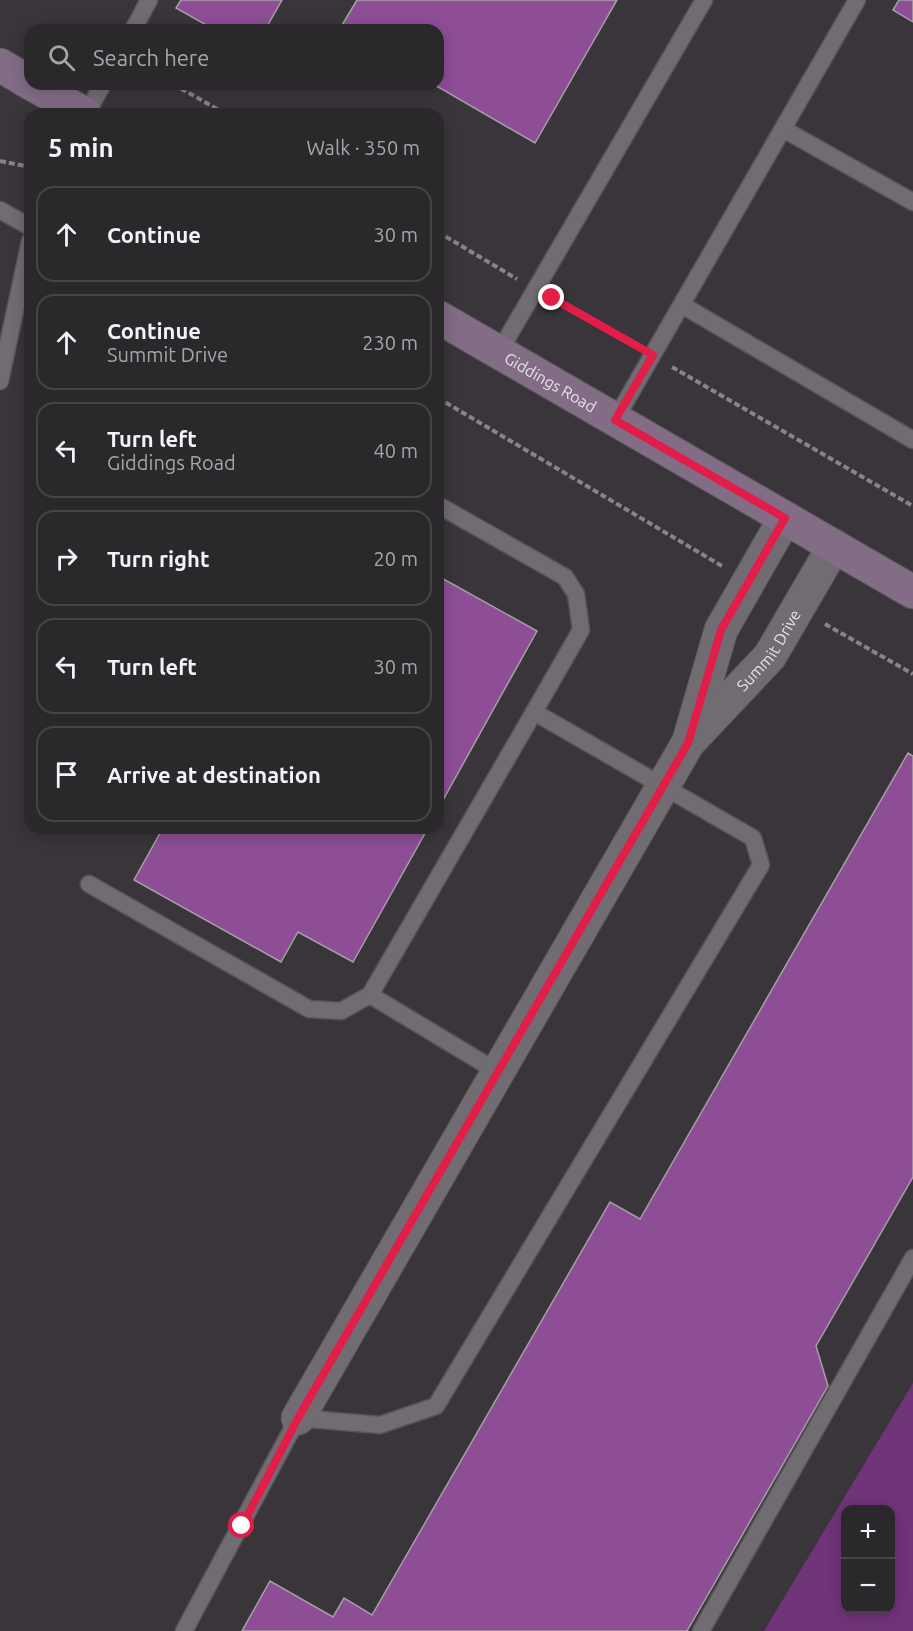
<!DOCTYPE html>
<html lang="en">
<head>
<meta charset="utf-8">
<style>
	:root { --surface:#2b282c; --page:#333034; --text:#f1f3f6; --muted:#a6a6a9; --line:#474448 }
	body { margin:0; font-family:Ubuntu,sans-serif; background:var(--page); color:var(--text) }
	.controls { position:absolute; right:18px; bottom:18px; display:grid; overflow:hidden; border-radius:12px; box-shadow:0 3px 15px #0003 }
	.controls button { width:54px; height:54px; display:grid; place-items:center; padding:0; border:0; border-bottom:2px solid var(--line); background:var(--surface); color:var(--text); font:30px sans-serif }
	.stop { position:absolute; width:18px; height:18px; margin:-14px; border:4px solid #e11d48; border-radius:50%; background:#fff }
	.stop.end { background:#e11d48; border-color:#fff; box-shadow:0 2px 6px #0008 }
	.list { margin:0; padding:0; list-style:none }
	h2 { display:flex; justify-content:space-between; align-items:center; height:78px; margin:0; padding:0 24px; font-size:26px }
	h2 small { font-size:20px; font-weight:400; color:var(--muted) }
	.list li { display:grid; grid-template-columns:39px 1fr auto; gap:18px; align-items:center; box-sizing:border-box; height:96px; margin:0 12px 12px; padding:0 12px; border:2px solid var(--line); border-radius:18px }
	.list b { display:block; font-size:22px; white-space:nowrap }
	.list p { margin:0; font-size:20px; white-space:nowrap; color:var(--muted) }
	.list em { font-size:20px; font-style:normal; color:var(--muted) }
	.icon { flex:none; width:33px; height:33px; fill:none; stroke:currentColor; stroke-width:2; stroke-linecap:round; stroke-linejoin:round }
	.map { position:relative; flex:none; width:913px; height:1631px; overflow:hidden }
	.search { position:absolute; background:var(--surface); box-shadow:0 3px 15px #0003; left:24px; top:24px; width:420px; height:66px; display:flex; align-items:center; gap:15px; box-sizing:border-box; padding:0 21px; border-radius:18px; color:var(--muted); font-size:22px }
	.panel { position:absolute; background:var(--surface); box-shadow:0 3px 15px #0003; left:24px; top:108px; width:420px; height:726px; border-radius:18px }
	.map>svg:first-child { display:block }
	.green { fill:#703479; fill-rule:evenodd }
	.building { fill:#8d4e96; stroke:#a5a0a6; stroke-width:1.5 }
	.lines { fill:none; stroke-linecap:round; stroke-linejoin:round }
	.lane-casing { stroke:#575458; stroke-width:19 }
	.street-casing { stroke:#575458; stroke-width:35 }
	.secondary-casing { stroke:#575458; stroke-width:35 }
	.path { stroke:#878488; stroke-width:4; stroke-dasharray:6 3; stroke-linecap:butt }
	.lane { stroke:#716c72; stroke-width:16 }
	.street { stroke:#716c72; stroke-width:33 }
	.secondary { stroke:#826c86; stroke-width:33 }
	.route { stroke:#e11d48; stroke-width:8 }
	.labels { text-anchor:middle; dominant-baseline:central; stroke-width:4.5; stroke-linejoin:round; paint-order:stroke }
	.street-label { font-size:16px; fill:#e6e3e7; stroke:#1f1d1f }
</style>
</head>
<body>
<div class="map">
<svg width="913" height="1631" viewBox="0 0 913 1631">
	<rect width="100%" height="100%" fill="#39353a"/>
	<!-- green -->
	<path class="green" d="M913 1383V1631H764ZM846 1510H890V1608H846Z"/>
	<!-- building -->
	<g class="building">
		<path d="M181 0H282L265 30H215L176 8Z"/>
		<path d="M357 0H617L535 143 433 84H438V30H339Z"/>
		<path d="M899 0H913V22L893 10Z"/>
		<path d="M438 576 537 631 438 809Z"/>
		<path d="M908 753 913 756V1177L816 1346 828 1386 687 1631H242L270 1581 333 1617 344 1598 372 1615 610 1202 640 1219Z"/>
		<path d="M163 828H428L353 962 298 932 281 962 134 880Z"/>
	</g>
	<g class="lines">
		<!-- lane casing -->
		<g class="lane-casing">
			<g id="lane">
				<path d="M133 30 149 0"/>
				<path d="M86 114 103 84"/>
				<path d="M783 129 913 202"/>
				<path d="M0 210 30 227"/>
				<path d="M682 305 913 440"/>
				<path d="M499 352 704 0"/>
				<path d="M0 381 30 241"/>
				<path d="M615 420 857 0"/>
				<path d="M89 884 309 1009 341 1011 370 995"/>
				<path d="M498 1072 370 995 534 712"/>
				<path d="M184 1631 298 1418 380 1425 436 1406 761 865 753 838 534 712 581 630 576 594 565 577 438 505"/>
				<path d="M701 1631 913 1258"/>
			</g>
		</g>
		<!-- street casing -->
		<g class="street-casing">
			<g id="street">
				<path d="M690 737 721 630 785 518"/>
				<path id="s1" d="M298 1418 688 743 770 656 834 546"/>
			</g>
		</g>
		<!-- secondary casing -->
		<g class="secondary-casing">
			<g id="secondary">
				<path d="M0 65 30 83"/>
				<path d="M32 84 85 114"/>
				<path id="s2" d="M438 317 913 592"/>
			</g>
		</g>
		<!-- path -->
		<g class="path">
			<path d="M173 84 226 114"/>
			<path d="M0 161 30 167"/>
			<path d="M438 232 517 279"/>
			<path d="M555 300 635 344"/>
			<path d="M672 367 913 506"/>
			<path d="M438 398 722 566"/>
			<path d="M825 624 913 674"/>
		</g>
		<!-- lane -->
		<use href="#lane" class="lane"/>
		<!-- street -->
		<use href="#street" class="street"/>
		<!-- secondary -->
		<use href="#secondary" class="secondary"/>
	</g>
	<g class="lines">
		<!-- route -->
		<path class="route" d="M242 1526 298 1418 688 743 721 630 785 518 615 420 653 355 552 298"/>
	</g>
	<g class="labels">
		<!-- street labels -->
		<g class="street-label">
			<text stroke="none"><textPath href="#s2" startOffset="130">Giddings Road</textPath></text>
			<text stroke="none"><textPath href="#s1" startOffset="903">Summit Drive</textPath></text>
		</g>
	</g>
</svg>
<div class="controls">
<button>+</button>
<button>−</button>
</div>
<div class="stop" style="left:242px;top:1526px"></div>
<div class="stop end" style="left:552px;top:298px"></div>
<div class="search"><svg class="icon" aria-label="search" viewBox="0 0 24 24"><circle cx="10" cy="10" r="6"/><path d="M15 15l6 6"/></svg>Search here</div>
<section class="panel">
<h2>5 min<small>Walk · 350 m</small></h2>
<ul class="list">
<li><svg class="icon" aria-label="ahead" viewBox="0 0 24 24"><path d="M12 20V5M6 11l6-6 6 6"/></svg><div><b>Continue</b></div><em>30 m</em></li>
<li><svg class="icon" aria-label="ahead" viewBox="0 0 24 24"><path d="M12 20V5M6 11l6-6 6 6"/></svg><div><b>Continue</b><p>Summit Drive</p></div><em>230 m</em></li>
<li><svg class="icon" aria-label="left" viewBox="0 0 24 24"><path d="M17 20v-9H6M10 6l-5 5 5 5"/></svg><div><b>Turn left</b><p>Giddings Road</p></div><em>40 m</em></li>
<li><svg class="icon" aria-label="right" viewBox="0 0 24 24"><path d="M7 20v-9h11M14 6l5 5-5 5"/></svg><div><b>Turn right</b></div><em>20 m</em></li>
<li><svg class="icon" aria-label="left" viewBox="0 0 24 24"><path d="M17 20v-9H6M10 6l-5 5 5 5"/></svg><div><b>Turn left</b></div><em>30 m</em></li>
<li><svg class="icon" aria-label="arrive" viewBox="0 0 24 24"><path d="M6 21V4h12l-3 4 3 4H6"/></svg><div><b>Arrive at destination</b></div></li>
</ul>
</section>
</div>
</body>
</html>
